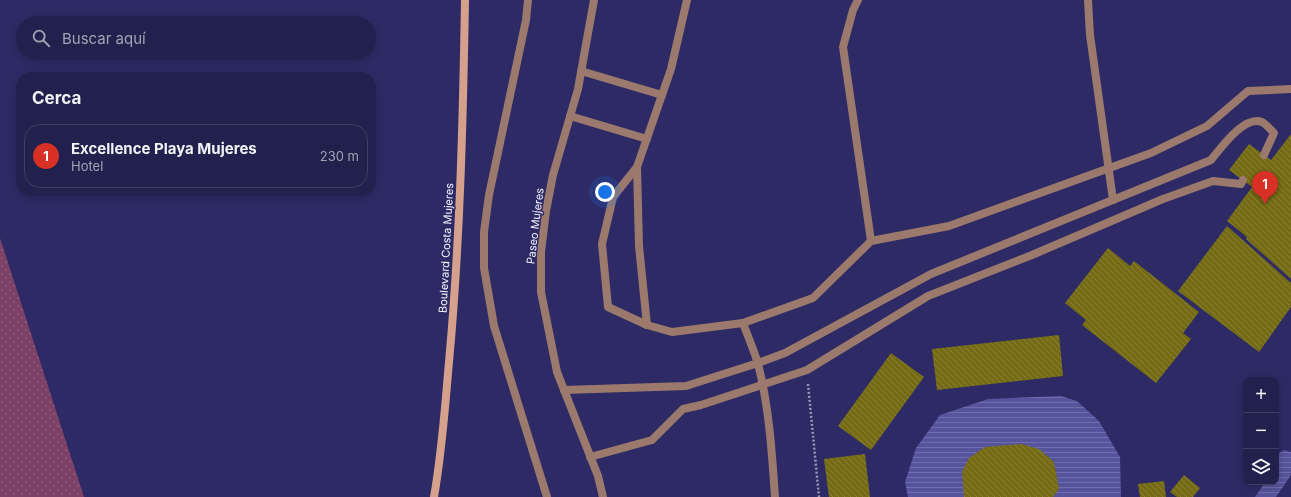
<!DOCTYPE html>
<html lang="es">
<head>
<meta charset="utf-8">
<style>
	:root { --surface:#22204c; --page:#2e2d56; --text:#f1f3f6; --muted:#a2a3b5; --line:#3f3e64; --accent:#d93025 }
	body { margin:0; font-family:Inter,sans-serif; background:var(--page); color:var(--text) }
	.controls { position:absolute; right:12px; bottom:12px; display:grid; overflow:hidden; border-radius:8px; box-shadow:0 2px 10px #0003 }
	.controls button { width:36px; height:36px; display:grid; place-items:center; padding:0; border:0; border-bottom:1px solid var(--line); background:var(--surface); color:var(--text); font:20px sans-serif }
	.you { position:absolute; left:605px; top:192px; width:14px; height:14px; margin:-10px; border:3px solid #fff; border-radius:50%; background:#1a73e8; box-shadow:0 0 0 6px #1a73e833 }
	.badge { display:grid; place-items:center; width:26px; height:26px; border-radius:50%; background:var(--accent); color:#fff; font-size:13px; font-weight:700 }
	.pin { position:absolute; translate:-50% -33px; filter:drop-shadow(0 1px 2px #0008) }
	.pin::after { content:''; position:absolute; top:21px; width:14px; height:12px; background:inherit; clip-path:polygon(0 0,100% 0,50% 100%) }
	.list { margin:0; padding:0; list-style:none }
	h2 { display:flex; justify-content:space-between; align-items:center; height:52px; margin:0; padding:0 16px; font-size:17px }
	h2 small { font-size:13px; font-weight:400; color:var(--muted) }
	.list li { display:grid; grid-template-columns:26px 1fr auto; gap:12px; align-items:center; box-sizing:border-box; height:64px; margin:0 8px 8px; padding:0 8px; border:1px solid var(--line); border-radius:16px }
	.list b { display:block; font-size:15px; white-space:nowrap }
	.list p { margin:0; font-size:13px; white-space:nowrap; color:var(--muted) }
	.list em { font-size:13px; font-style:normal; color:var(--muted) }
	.icon { flex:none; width:22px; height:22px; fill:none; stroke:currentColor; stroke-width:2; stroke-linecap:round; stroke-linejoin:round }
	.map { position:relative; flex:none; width:1291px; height:497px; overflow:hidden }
	.search { position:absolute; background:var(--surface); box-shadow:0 2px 10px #0003; left:16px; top:16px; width:360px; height:44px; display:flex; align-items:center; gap:10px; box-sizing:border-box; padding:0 14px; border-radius:22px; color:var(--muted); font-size:15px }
	.panel { position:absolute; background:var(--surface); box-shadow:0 2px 10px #0003; left:16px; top:72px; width:360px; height:124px; border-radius:16px }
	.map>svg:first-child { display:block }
	.park { fill:url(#park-dots) }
	.water { fill:url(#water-rules) }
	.building { fill:url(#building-back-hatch) }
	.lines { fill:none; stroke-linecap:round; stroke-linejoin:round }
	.path { stroke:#9997b6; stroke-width:2.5; stroke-dasharray:2 2; stroke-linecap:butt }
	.service { stroke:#9b7a6d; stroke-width:8 }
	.minor { stroke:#9b7a6d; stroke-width:8 }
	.secondary { stroke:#d5a18c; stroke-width:8 }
	.labels { text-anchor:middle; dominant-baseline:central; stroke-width:3; stroke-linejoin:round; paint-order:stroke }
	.street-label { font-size:11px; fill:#f4f4fc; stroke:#2e2a65 }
</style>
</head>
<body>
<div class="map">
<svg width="1291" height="497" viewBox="0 0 1291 497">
	<defs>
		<pattern id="park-dots" width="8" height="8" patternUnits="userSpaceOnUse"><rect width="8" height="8" fill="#7d4067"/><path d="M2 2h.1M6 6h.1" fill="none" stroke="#905c7e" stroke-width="1.8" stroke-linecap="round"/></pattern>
		<pattern id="water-rules" width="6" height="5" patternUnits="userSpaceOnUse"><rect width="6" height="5" fill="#56549c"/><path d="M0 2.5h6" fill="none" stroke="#6f6dab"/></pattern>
		<pattern id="building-back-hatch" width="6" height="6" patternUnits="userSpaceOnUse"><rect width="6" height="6" fill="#746b14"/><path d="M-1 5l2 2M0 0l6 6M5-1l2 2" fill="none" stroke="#888137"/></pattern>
	</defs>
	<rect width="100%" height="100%" fill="#2e2a65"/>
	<!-- park -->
	<path class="park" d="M0 238 84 497H0Z"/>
	<!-- water -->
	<g class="water">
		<path d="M1061 396 1077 401 1099 421 1120 457 1121 497H908L905 482 916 448 940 415 988 399Z"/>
		<path d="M1284 450 1291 452V475L1276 497H1255L1265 482H1276V455Z"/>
	</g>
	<!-- building -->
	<g class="building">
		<path d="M1291 134V279L1246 239 1247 237 1227 221 1252 187 1229 170 1249 144 1271 160Z"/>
		<path d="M1227 226 1291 283V307L1259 352 1178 291Z"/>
		<path d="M1108 248 1130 266 1134 261 1199 312 1183 333 1191 339 1156 383 1082 325 1086 320 1065 303Z"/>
		<path d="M1059 335 1063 376 937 390 932 349Z"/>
		<path d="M891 353 924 377 871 450 838 426Z"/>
		<path d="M1021 444 1039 449 1054 462 1059 489 1053 497H964L962 472 969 458 985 447Z"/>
		<path d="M865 454 870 497H829L824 459Z"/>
		<path d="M1184 475 1200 488 1193 497H1177L1170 492Z"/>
		<path d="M1164 481 1166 497H1140L1138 484Z"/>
	</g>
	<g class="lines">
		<!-- path -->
		<path class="path" d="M808 384 819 497"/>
		<!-- service -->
		<g class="service">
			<path d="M687 0 671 69 637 167 613 197 602 244 608 307 647 325 672 332 743 323C748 337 754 350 758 364 769 406 772 453 775 497"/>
			<path d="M858 0 853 10 843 47 871 241"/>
			<path d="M1088 0 1090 35 1113 200"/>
			<path d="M581 71 662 95"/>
			<path d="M570 116 647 139"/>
			<path d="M637 167 639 246 647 325"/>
			<path d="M743 323 813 298 871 241 949 226 1151 153 1207 126 1248 91 1291 89"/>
			<path d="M564 390 686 386 758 363 785 353 931 274 1211 160C1221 148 1244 115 1262 122 1266 124 1271 130 1274 133L1264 155"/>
			<path d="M590 457 652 440 683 409 701 405 807 370 928 296 1032 255 1163 199 1213 181 1241 184 1243 180"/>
		</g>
		<!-- minor -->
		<g class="minor">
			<path d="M528 0 526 20 489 195 484 232V268L494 326 547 497"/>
			<path d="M594 0 578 89 553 175 546 211 541 252V292L557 372 598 476 603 497"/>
		</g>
		<!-- secondary -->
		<path class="secondary" d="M434 497C442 452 445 407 449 362 460 242 463 121 465 0"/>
	</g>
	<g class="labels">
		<!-- street labels -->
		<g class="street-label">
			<text transform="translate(535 226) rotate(-83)">Paseo Mujeres</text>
			<text transform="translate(446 248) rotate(-87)">Boulevard Costa Mujeres</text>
		</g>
	</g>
</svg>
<div class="controls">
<button>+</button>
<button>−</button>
<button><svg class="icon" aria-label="layers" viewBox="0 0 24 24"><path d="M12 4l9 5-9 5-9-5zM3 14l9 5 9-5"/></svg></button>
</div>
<div class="you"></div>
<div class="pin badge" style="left:1265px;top:204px">1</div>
<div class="search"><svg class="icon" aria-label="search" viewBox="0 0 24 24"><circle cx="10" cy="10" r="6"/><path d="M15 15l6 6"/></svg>Buscar aquí</div>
<section class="panel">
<h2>Cerca<small></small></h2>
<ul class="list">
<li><span class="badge">1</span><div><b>Excellence Playa Mujeres</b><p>Hotel</p></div><em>230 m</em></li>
</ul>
</section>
</div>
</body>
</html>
